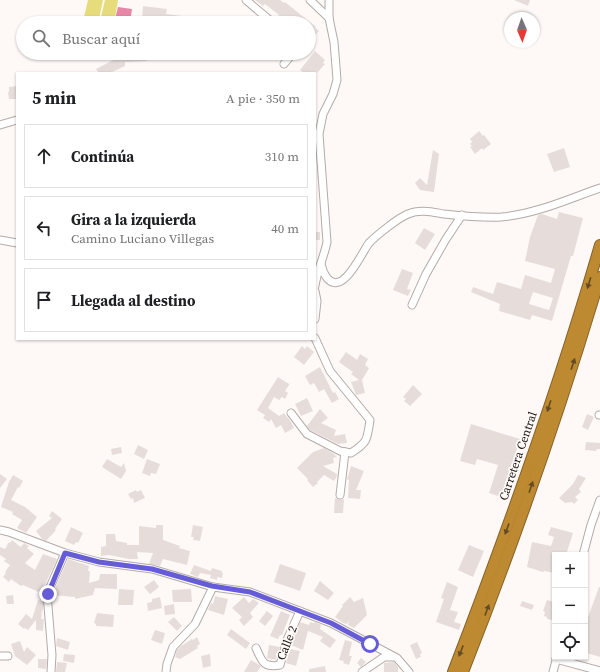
<!DOCTYPE html>
<html lang="es">
<head>
<meta charset="utf-8">
<style>
	:root { --surface:#fff; --page:#f6f6f6; --text:#202124; --muted:#757577; --line:#e0e0e0 }
	body { margin:0; font-family:"Source Serif 4",serif; background:var(--page); color:var(--text) }
	.controls { position:absolute; right:12px; bottom:12px; display:grid; overflow:hidden; border-radius:0px; box-shadow:0 1px 3px #0004 }
	.controls button { width:36px; height:36px; display:grid; place-items:center; padding:0; border:0; border-bottom:1px solid var(--line); background:var(--surface); color:var(--text); font:20px sans-serif }
	.compass { position:absolute; left:504px; top:12px; width:36px; height:36px; border-radius:50%; background:var(--surface); box-shadow:0 1px 3px #0004; rotate:178deg }
	.stop { position:absolute; width:12px; height:12px; margin:-9px; border:3px solid #665cd5; border-radius:50%; background:#fff }
	.stop.end { background:#665cd5; border-color:#fff; box-shadow:0 1px 4px #0008 }
	.list { margin:0; padding:0; list-style:none }
	h2 { display:flex; justify-content:space-between; align-items:center; height:52px; margin:0; padding:0 16px; font-size:17px }
	h2 small { font-size:13px; font-weight:400; color:var(--muted) }
	.list li { display:grid; grid-template-columns:26px 1fr auto; gap:12px; align-items:center; box-sizing:border-box; height:64px; margin:0 8px 8px; padding:0 8px; border:1px solid var(--line); border-radius:0px }
	.list b { display:block; font-size:15px; white-space:nowrap }
	.list p { margin:0; font-size:13px; white-space:nowrap; color:var(--muted) }
	.list em { font-size:13px; font-style:normal; color:var(--muted) }
	.icon { flex:none; width:22px; height:22px; fill:none; stroke:currentColor; stroke-width:2; stroke-linecap:round; stroke-linejoin:round }
	.map { position:relative; flex:none; width:600px; height:672px; overflow:hidden }
	.search { position:absolute; background:var(--surface); box-shadow:0 1px 3px #0004; left:16px; top:16px; width:300px; height:44px; display:flex; align-items:center; gap:10px; box-sizing:border-box; padding:0 14px; border-radius:22px; color:var(--muted); font-size:15px }
	.panel { position:absolute; background:var(--surface); box-shadow:0 1px 3px #0004; left:16px; top:72px; width:300px; height:268px; border-radius:0px }
	.map>svg:first-child { display:block }
	.green { fill:#e7dc7c }
	.water { fill:#e688a7 }
	.building { fill:#e6dddb; fill-rule:evenodd }
	.lines { fill:none; stroke-linecap:round; stroke-linejoin:round }
	.minor-casing { stroke:#b3aba7; stroke-width:9 }
	.highway-casing { stroke:#856228; stroke-width:12 }
	.minor { stroke:#fff; stroke-width:7 }
	.highway { stroke:#be8a31; stroke-width:10 }
	.oneway { fill:#644b23 }
	.route { stroke:#665cd5; stroke-width:5 }
	.labels { text-anchor:middle; dominant-baseline:central; stroke-width:3.5; stroke-linejoin:round; paint-order:stroke }
	.street-label { font-size:12px; fill:#1b1817; stroke:#fef9f6 }
</style>
</head>
<body>
<div class="map">
<svg width="600" height="672" viewBox="0 0 600 672">
	<rect width="100%" height="100%" fill="#fef9f6"/>
	<!-- green -->
	<g class="green">
		<path d="M88 0H103L99 19 84 17Z"/>
		<path d="M105 0H118L114 23 100 21Z"/>
	</g>
	<!-- water -->
	<path class="water" d="M118 7 132 9 130 23H114Z"/>
	<!-- building -->
	<g class="building">
		<path d="M255 0H280L284 3 285 2 316 27 315 28 319 31 309 43V23H288L284 20 282 22 277 18 279 15 265 4 263 6Z"/>
		<path d="M514 0H530L528 6Z"/>
		<path d="M143 6 167 9 166 14 190 17 189 23 145 22 146 19 142 18Z"/>
		<path d="M315 51 325 60 323 63 325 64 317 73H304L300 70Z"/>
		<path d="M127 53H147V61L125 62V66L110 73H99L96 69Z"/>
		<path d="M17 86V99H9L8 92H9V87Z"/>
		<path d="M479 131 483 136 484 135 491 144 483 150 482 148 475 154 470 147 472 146 470 144 472 142 470 139Z"/>
		<path d="M564 148 570 167 554 172 547 154Z"/>
		<path d="M433 150 439 154 434 192 420 190 415 183 420 178 427 185Z"/>
		<path d="M559 212 583 218 573 256H571L552 321 532 315 530 320 499 311 500 304 471 292 473 287 493 294 497 282 521 289 525 275 551 283 555 269 525 261 530 237 538 215 542 214 557 219ZM533 292 553 298 549 310 529 304Z"/>
		<path d="M424 228 435 234 425 250 415 243Z"/>
		<rect x="315" y="232" width="5" height="8"/>
		<path d="M402 269 413 273 407 289 411 290 408 296 393 290Z"/>
		<path d="M302 346 305 349 307 346 314 352 304 365 294 357Z"/>
		<path d="M346 352 357 360 360 354 368 359 365 365 369 368 368 370 362 380 365 393 356 395 351 382 359 380 351 374 353 372 339 362Z"/>
		<path d="M320 367 333 393 335 392 339 399 332 403 324 389 319 392 314 383 310 385 305 376Z"/>
		<path d="M278 377 289 384 291 382 285 391 288 393 285 399 282 397 279 400 274 397 268 408 279 416 284 413 291 422 294 428 285 433 281 425 276 428 271 419 269 422 263 418 265 415 257 410Z"/>
		<path d="M413 385 422 394 410 406 404 401 406 399 403 397Z"/>
		<path d="M307 398 313 411 301 416 295 404Z"/>
		<path d="M320 409 328 418 321 423 336 430 334 436 345 434 347 443 338 444 310 430 307 426Z"/>
		<path d="M587 414 594 417 588 430 582 427Z"/>
		<path d="M471 424 520 439 501 497 489 493 498 465 477 459 475 465 460 461Z"/>
		<path d="M586 442 600 443V449H597L596 451 585 450Z"/>
		<path d="M138 445 148 450 144 459 134 454Z"/>
		<path d="M121 447 122 453 112 455 111 449Z"/>
		<path d="M324 448 334 454 337 457 333 458 334 463 323 466 337 474V476L334 481 324 475 317 482 318 483 313 487 307 480 308 479 297 468 313 452Z"/>
		<path d="M107 459 121 467 124 463 126 471 121 479 102 467Z"/>
		<path d="M147 459 160 464 156 474 151 473 150 476 142 473Z"/>
		<path d="M351 466 364 471 356 490H361L360 499 348 498 349 480 347 479Z"/>
		<path d="M0 474 7 479 0 488Z"/>
		<path d="M13 475 23 481 19 488 18 487 11 500 25 507 37 517 26 533 17 528 22 520 12 514 13 512 1 507 9 482Z"/>
		<path d="M578 475 586 478 579 489 581 492 575 497 578 500 574 504 572 502 565 503 559 498 573 484Z"/>
		<path d="M136 490 137 492 141 490 145 498 134 503 133 498 131 499 128 494Z"/>
		<path d="M335 498 340 500 344 499 343 513H334Z"/>
		<path d="M52 511 62 519 55 529 56 530 46 541 42 539 36 531 52 518 49 516Z"/>
		<path d="M156 525H163V540L180 546 179 548 190 551 187 565 163 559 160 566 149 564 153 553 137 552 138 559H129L109 555 101 556V547L106 546V534H115L116 541 127 543V545H139V526L156 528Z"/>
		<path d="M193 525 203 527 200 541 193 540 194 537H191Z"/>
		<path d="M71 527 83 533 78 543 76 542 74 545 65 541Z"/>
		<path d="M551 527 573 533 566 555H555V573L544 571 543 572 527 567 532 542 551 546 554 537 548 535Z"/>
		<path d="M12 540 18 545 17 546 18 545 21 547 24 543 29 546 27 548 34 554 25 563 35 570 43 554 57 559 41 593 23 585 21 586 11 579 9 582 3 577 6 573 5 572 10 565 4 561 6 559 0 555V547L5 549 9 542 10 543Z"/>
		<path d="M469 545 484 551 473 577 458 570Z"/>
		<path d="M68 559 89 566 88 571H90L89 583 99 580 100 574H117V589L95 588 93 595 75 599V597L52 595Z"/>
		<path d="M280 564 306 573 300 591 274 582Z"/>
		<path d="M194 565 211 571 212 568 222 571V573H223L222 578 217 577V580L210 578 211 575 200 573 198 577 190 574Z"/>
		<path d="M154 580 159 587 150 594 144 587Z"/>
		<path d="M320 581 334 593 328 600 314 591Z"/>
		<path d="M447 582 458 587 450 610 458 612 454 622 461 624 459 630 436 622 444 599 441 598Z"/>
		<path d="M599 587H600V657L587 653 588 651 585 650V619L587 620Z"/>
		<path d="M119 589 134 590 133 605H118Z"/>
		<path d="M191 589 192 602H173L172 590Z"/>
		<path d="M13 595 14 604H7L6 596Z"/>
		<path d="M215 596 228 599 224 615 208 610 211 603 213 604Z"/>
		<path d="M160 597 162 608 148 611 147 603 152 602V599Z"/>
		<path d="M244 597 249 603 253 599 259 603 250 613 253 617 244 626 239 620 242 617 232 608Z"/>
		<path d="M350 597 354 602 363 598 367 615 354 628 348 625 349 620 347 624 343 623 335 617 343 606 342 605Z"/>
		<path d="M38 600 43 602V609L41 614H42L41 619H44L43 631 36 630V620L28 630 25 628 24 629 18 624 26 614 32 619Z"/>
		<path d="M547 600 555 602V619L552 618V620L547 619V617L544 616 545 612 543 611Z"/>
		<path d="M522 601 534 605 532 610 520 606Z"/>
		<path d="M174 604 175 614 165 615 164 606Z"/>
		<path d="M267 611 273 616 265 626 259 621Z"/>
		<path d="M281 611 290 615 282 635H280L278 639 270 636Z"/>
		<path d="M97 613 114 615 113 627 96 626V624L94 623Z"/>
		<path d="M174 617 182 626 177 631 168 622Z"/>
		<path d="M300 622 309 625 310 622 314 623 315 622 321 625 320 629 336 640 330 648 320 641 323 637 308 631 303 650 291 645Z"/>
		<path d="M231 629 250 643 246 649 227 635Z"/>
		<path d="M155 630 165 633 162 644 151 640Z"/>
		<path d="M197 637 200 644 197 646 198 648 180 659 175 657 177 650 181 646 192 639 193 640Z"/>
		<path d="M57 638 70 642 68 650 56 646Z"/>
		<path d="M345 640 352 642 349 656H352L349 665 343 663 344 661 339 660Z"/>
		<path d="M20 641 24 652 27 647 36 655 27 665 15 656 11 644Z"/>
		<path d="M417 642 422 653 420 654 421 657 416 659 410 645Z"/>
		<path d="M269 645 280 647 276 660 267 658Z"/>
		<path d="M290 649 300 651 296 666 286 663Z"/>
		<path d="M64 654 75 655 74 663 63 661Z"/>
		<path d="M210 654 211 666 203 668 201 656Z"/>
		<path d="M361 658 366 662 361 667 357 663Z"/>
		<path d="M38 659H47L46 669 38 668Z"/>
		<path d="M251 660 261 666 257 672H244Z"/>
		<path d="M57 662 67 663 65 672H56Z"/>
		<path d="M394 662 398 667V672H384V663Z"/>
		<path d="M325 666 326 672H309V669Z"/>
	</g>
	<g class="lines">
		<!-- minor casing -->
		<g class="minor-casing">
			<g id="minor">
				<path d="M246 0 273 23"/>
				<path d="M310 0 329 18 334 42 336 67 337 80 333 94 323 114 319 134 327 242C324 257 317 271 315 286"/>
				<path d="M329 0V18"/>
				<path d="M284 64 293 53"/>
				<path d="M0 125 17 120"/>
				<path d="M0 240 17 243"/>
				<path d="M321 264C322 269 324 274 327 278 343 297 362 252 369 243 377 235 398 218 408 214 420 209 432 212 444 214 463 216 482 218 501 217 536 214 568 199 600 188"/>
				<path d="M315 291 317 301 315 319"/>
				<path d="M412 305 426 274 446 239 462 215"/>
				<path d="M291 413 307 434 340 451 351 453C368 442 367 440 370 420L330 371 315 338"/>
				<path d="M599 415H600"/>
				<path d="M340 495 345 452"/>
				<path d="M0 530 9 532 65 553 99 562 152 569 213 587 250 592 331 623 397 658 409 672"/>
				<path d="M583 555 591 525 600 500"/>
				<path d="M256 648C262 661 263 668 280 665L287 640 300 611"/>
				<path d="M0 656H8"/>
				<path d="M556 659 600 671"/>
				<path d="M51 672 52 655 47 594 65 553"/>
				<path d="M166 672 167 664 173 647 195 624 213 587"/>
				<path d="M362 672 384 657H394"/>
				<path d="M553 672 557 657"/>
			</g>
		</g>
		<!-- highway casing -->
		<g class="highway-casing">
			<g id="highway">
				<path d="M453 672C507 532 558 390 600 245"/>
				<path d="M463 672C514 543 560 411 600 277"/>
			</g>
		</g>
		<!-- minor -->
		<use href="#minor" class="minor"/>
		<!-- highway -->
		<use href="#highway" class="highway"/>
	</g>
	<!-- one-way arrows -->
	<defs><path id="oneway-solid" d="M-6-.8H1V-3.2L6.5 0L1 3.2V.8H-6Z"/></defs>
	<g class="oneway">
		<use href="#oneway-solid" transform="translate(589 283) rotate(107)"/>
		<use href="#oneway-solid" transform="translate(573 364) rotate(-72)"/>
		<use href="#oneway-solid" transform="translate(549 406) rotate(108)"/>
		<use href="#oneway-solid" transform="translate(531 487) rotate(-71)"/>
		<use href="#oneway-solid" transform="translate(507 529) rotate(110)"/>
		<use href="#oneway-solid" transform="translate(487 610) rotate(-70)"/>
		<use href="#oneway-solid" transform="translate(461 651) rotate(111)"/>
	</g>
	<g class="lines">
		<!-- route -->
		<path class="route" d="M48 594 65 553 99 562 152 569 212 586 250 592 331 623 370 644"/>
	</g>
	<g class="labels">
		<!-- street labels -->
		<g class="street-label">
			<text transform="translate(518 456) rotate(-71)">Carretera Central</text>
			<text transform="translate(287 643) rotate(-69)">Calle 2</text>
		</g>
	</g>
</svg>
<div class="controls">
<button>+</button>
<button>−</button>
<button><svg class="icon" aria-label="locate" viewBox="0 0 24 24"><circle cx="12" cy="12" r="6"/><path d="M12 2v4M12 18v4M2 12h4M18 12h4"/></svg></button>
</div>
<svg class="compass" viewBox="-18 -18 36 36"><path d="M0-13l5 13h-10z" fill="#e53935"/><path d="M0 13l5-13h-10z" fill="#757577"/></svg>
<div class="stop" style="left:370px;top:644px"></div>
<div class="stop end" style="left:48px;top:594px"></div>
<div class="search"><svg class="icon" aria-label="search" viewBox="0 0 24 24"><circle cx="10" cy="10" r="6"/><path d="M15 15l6 6"/></svg>Buscar aquí</div>
<section class="panel">
<h2>5 min<small>A pie · 350 m</small></h2>
<ul class="list">
<li><svg class="icon" aria-label="ahead" viewBox="0 0 24 24"><path d="M12 20V5M6 11l6-6 6 6"/></svg><div><b>Continúa</b></div><em>310 m</em></li>
<li><svg class="icon" aria-label="left" viewBox="0 0 24 24"><path d="M17 20v-9H6M10 6l-5 5 5 5"/></svg><div><b>Gira a la izquierda</b><p>Camino Luciano Villegas</p></div><em>40 m</em></li>
<li><svg class="icon" aria-label="arrive" viewBox="0 0 24 24"><path d="M6 21V4h12l-3 4 3 4H6"/></svg><div><b>Llegada al destino</b></div></li>
</ul>
</section>
</div>
</body>
</html>
